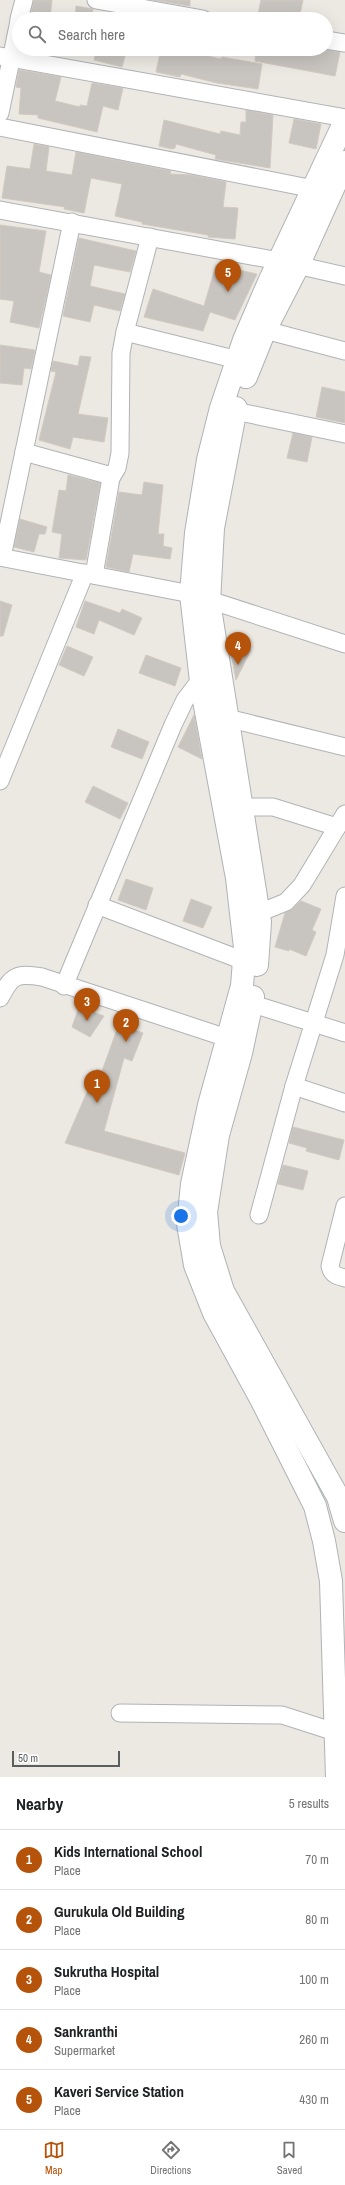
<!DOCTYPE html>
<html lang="en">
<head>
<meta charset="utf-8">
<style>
	:root { --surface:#fff; --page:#f2f2f2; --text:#202124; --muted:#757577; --line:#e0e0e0; --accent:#b45309 }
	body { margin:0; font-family:"Archivo Narrow",sans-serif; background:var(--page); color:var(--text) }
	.scale { position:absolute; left:12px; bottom:10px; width:108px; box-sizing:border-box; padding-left:4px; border:2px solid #5a5e62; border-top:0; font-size:11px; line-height:14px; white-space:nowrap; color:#5a5e62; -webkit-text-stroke:3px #fff; paint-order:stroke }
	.you { position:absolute; left:181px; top:1216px; width:14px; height:14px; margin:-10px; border:3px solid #fff; border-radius:50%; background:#1a73e8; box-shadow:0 0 0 6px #1a73e833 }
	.badge { display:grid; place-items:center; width:26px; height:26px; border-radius:50%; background:var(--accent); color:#fff; font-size:13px; font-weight:700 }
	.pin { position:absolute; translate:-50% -33px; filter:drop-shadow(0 1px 2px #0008) }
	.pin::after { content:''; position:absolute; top:21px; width:14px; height:12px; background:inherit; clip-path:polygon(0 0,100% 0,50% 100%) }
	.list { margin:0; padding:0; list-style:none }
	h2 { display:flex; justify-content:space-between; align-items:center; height:52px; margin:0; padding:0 16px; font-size:17px }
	h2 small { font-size:13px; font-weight:400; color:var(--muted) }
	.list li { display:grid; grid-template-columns:26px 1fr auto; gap:12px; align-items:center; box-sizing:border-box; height:60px; padding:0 16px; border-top:1px solid var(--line) }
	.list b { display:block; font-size:15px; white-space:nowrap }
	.list p { margin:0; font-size:13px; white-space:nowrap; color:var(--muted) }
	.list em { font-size:13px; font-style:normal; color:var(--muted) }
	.icon { flex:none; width:22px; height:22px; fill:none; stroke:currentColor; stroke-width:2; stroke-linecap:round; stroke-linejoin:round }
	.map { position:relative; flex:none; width:345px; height:1777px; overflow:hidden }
	.search { position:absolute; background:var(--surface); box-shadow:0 4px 16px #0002; left:12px; right:12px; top:12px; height:44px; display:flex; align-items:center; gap:10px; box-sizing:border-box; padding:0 14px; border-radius:22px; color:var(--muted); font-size:15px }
	.sheet { height:352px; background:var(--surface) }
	nav { display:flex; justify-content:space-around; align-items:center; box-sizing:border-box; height:56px; border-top:1px solid var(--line); background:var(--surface); font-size:11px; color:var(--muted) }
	nav a { display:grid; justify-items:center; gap:2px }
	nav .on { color:var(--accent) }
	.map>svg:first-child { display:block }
	.building { fill:#c8c4bf; stroke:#d1cac1 }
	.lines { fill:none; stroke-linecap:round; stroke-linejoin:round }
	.street-casing { stroke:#b0b3b7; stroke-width:19 }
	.secondary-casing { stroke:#afb2b7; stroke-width:24 }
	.street { stroke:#fff; stroke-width:17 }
	.secondary { stroke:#fff; stroke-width:22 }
</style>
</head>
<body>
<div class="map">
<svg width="345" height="1777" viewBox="0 0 345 1777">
	<rect width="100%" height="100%" fill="#ece9e2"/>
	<!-- building -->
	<g class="building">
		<path d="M34 0H52L50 19H29Z"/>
		<path d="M153 0H190V6Z"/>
		<path d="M261 0H303L299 19H257Z"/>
		<path d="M76 6 93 9 92 19H75Z"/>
		<path d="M97 49H127L122 67 94 60Z"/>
		<path d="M161 49H186V51L221 59 222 57 262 64 258 89 217 83 181 74 180 77 156 72Z"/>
		<path d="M256 49H322L340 52 335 76 255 61Z"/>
		<path d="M19 70 61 77 55 101 80 107V105L87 106 92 83 123 88 118 110 103 106 97 132 38 118V115L19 114 21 88 16 87Z"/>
		<path d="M246 110 273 115 270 168 215 159 216 155 176 144 175 148 172 149 159 146 164 120 220 134 221 131 240 135 241 122H246Z"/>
		<path d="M294 119 321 124 316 149 289 143Z"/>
		<path d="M34 144 49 147 46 171 72 175 76 152 171 171 170 174 192 175 226 182 223 207 238 208 235 239 208 237V235L142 224V222L115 216 122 184 91 178 84 213 64 209 65 207 2 198 7 166 30 169Z"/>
		<path d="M0 225 46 231 39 272 51 275 39 328 10 322 14 301 0 299Z"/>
		<path d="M79 238 136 251 130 272 94 265 90 286 125 294 120 311 94 305 90 322 63 316Z"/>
		<path d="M216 265 257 274 235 320 210 312 203 331 144 317 153 289 204 306Z"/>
		<path d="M0 345 35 350 31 369 24 368 22 385 0 383Z"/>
		<path d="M80 356 91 357 78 414 108 418 104 442 73 437 70 449 39 440 56 372 51 371 53 361 78 366Z"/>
		<path d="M322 387 345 392V423L316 417Z"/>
		<path d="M293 433 312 437 307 462 287 458Z"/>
		<path d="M68 475 100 483 86 560 59 558 62 534 52 532 59 490 66 491Z"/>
		<path d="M144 482 163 485 158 534H164L163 546 172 548 170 559 133 554 129 572 106 567 119 492 142 495Z"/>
		<path d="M20 519 47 527 45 534H39L34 552 14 547Z"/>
		<path d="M0 601 12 605 3 636H0Z"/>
		<path d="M85 601 120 613 122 609 142 618 134 635 99 620 94 634 76 627Z"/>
		<path d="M229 642 251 650 236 680Z"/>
		<path d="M67 646 93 657 84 676 59 665Z"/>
		<path d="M146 655 181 668 175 686 139 673Z"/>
		<path d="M194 715 202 759 178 747Z"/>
		<path d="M118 729 149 742 142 759 111 747Z"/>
		<path d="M93 786 128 803 120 819 85 802Z"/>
		<path d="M126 879 153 888 146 910 118 900Z"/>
		<path d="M191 899 212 907 203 928 183 921Z"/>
		<path d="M301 901 321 909 312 930 316 932 306 956 289 949V951L275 947 285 913 293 909Z"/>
		<path d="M79 1007 104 1016 90 1037 72 1027Z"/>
		<path d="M119 1024 143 1033 132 1061 124 1058 104 1131 185 1153 179 1175 65 1143 97 1069 102 1071Z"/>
		<path d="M293 1127 344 1140 339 1160 306 1151 307 1148 289 1143Z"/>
		<path d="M283 1165 308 1171 303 1190 278 1184Z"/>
	</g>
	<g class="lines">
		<!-- street casing -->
		<g class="street-casing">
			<g id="street">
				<path d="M96 0 203 19"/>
				<path d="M19 19 24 0"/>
				<path d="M326 40 345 43"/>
				<path d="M0 56 345 118"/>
				<path d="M0 113 19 21"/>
				<path d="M0 127 314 189"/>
				<path d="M0 210 279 261 345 276"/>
				<path d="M265 330 345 351"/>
				<path d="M125 332 238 360"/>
				<path d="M235 411 345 434"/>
				<path d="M24 452 108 475 111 478 94 575"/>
				<path d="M111 478 117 468 120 453 121 353 125 332 150 237"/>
				<path d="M0 557 191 594 345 644"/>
				<path d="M2 557 72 222"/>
				<path d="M227 718 345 747"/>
				<path d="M0 781 85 573"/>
				<path d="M242 807H273L337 827"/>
				<path d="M97 905 244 961"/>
				<path d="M259 913 286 902 302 885 345 814"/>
				<path d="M64 986 173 725 185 700 201 679"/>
				<path d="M0 998C12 975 16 973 42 977L239 1042"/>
				<path d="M253 1004 345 1033"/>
				<path d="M294 1086 345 1103"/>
				<path d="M345 1206 330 1266C332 1275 337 1276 345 1278"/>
				<path d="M259 1215 294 1086 335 955 345 896"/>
				<path d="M120 1713 282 1715 335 1732"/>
			</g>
		</g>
		<!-- secondary casing -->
		<g class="secondary-casing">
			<g id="secondary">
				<path d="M246 377 265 330 298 266 345 162"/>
				<path d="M236 408 213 528 209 602 260 922 257 965"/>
				<path d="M253 997 241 1053 218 1135 206 1212 209 1246 223 1291 338 1497 345 1521"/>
				<path d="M337 1777 331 1581 324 1541 315 1506 262 1401 214 1313 195 1265 188 1224 192 1184 209 1105 242 986 245 948 237 878 202 690 191 594 196 533 208 460 221 408 244 340 269 282 345 121"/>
			</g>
		</g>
		<!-- street -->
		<use href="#street" class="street"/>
		<!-- secondary -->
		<use href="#secondary" class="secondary"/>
	</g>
</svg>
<div class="scale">50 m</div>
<div class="you"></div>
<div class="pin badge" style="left:97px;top:1103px">1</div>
<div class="pin badge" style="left:126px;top:1042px">2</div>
<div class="pin badge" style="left:87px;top:1021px">3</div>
<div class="pin badge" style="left:238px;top:665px">4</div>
<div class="pin badge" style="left:228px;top:292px">5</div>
<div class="search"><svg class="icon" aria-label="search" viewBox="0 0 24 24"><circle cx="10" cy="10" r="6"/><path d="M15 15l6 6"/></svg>Search here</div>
</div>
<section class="sheet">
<h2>Nearby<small>5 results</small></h2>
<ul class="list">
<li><span class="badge">1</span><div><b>Kids International School</b><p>Place</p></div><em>70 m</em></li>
<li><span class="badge">2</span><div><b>Gurukula Old Building</b><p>Place</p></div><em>80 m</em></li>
<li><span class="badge">3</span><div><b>Sukrutha Hospital</b><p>Place</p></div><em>100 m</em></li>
<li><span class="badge">4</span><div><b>Sankranthi</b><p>Supermarket</p></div><em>260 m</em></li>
<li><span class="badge">5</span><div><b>Kaveri Service Station</b><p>Place</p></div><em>430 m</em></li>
</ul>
</section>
<nav>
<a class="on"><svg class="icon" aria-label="map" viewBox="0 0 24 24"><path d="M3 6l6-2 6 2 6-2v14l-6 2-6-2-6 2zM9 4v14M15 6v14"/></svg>Map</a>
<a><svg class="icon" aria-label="directions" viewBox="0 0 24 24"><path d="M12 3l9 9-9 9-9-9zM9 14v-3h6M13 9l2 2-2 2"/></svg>Directions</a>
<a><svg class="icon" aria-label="saved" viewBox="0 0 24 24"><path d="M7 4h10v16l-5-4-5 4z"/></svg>Saved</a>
</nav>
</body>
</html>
